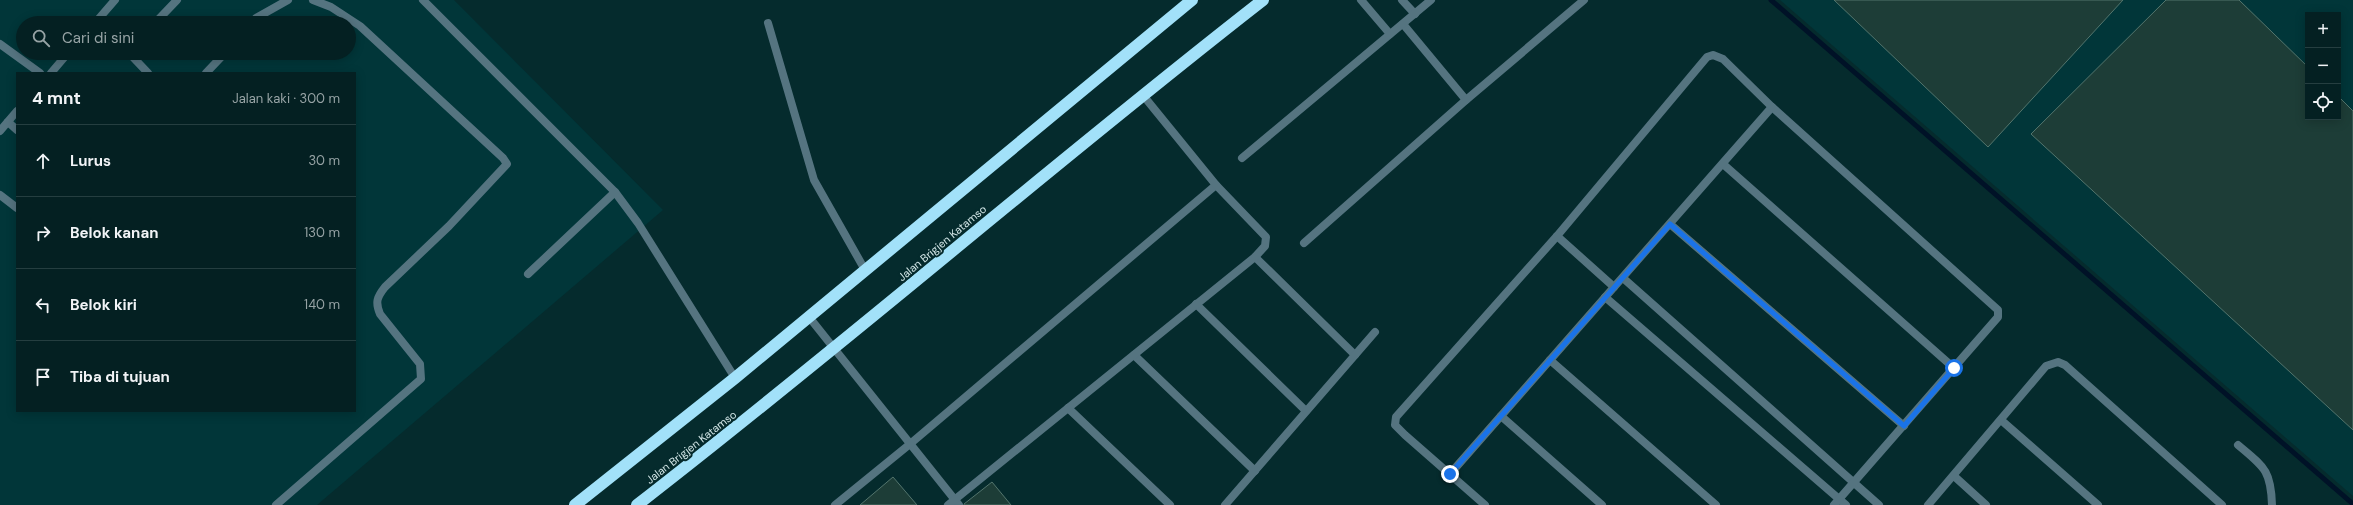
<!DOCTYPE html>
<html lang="id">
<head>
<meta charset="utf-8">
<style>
	:root { --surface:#042022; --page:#0d282a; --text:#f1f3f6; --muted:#97a3a5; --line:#253e40 }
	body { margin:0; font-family:"DM Sans",sans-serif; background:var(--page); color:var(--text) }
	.controls { position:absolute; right:12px; top:12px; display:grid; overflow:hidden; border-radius:0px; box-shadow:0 2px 10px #0003 }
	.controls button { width:36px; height:36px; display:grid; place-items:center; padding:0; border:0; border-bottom:1px solid var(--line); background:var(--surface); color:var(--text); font:20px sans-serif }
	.stop { position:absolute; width:12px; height:12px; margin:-9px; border:3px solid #1a73e8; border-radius:50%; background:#fff }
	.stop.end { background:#1a73e8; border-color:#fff; box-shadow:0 1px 4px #0008 }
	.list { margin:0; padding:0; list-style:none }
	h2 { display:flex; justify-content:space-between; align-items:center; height:52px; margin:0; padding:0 16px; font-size:17px }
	h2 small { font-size:13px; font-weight:400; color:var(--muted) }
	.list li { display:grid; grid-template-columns:26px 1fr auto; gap:12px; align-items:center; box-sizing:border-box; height:72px; padding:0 16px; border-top:1px solid var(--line) }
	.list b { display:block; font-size:15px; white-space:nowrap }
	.list em { font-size:13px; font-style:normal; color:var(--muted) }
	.icon { flex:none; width:22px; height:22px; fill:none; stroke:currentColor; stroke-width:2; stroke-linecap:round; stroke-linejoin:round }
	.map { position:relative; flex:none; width:2353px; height:505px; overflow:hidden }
	.search { position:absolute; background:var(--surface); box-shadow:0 2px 10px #0003; left:16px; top:16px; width:340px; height:44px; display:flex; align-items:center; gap:10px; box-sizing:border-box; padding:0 14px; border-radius:22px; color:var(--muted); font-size:15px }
	.panel { position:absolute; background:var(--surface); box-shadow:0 2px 10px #0003; left:16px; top:72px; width:340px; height:340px; border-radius:0px }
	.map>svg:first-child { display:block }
	.built { fill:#013639; fill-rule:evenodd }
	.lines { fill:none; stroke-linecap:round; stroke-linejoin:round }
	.stream { stroke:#001227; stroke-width:5 }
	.building { fill:#1d3d37; stroke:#53756d }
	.lane { stroke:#557480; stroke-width:8 }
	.highway { stroke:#a2e1f9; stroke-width:12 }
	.route { stroke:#1a73e8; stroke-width:5 }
	.labels { text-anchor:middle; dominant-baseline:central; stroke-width:4; stroke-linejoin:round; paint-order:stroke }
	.street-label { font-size:11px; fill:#d3e6e7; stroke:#052b2d }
</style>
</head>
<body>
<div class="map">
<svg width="2353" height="505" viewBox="0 0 2353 505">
	<rect width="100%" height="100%" fill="#052b2d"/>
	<!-- built -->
	<g class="built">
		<path d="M0 0H454L663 210 317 505H0ZM23 23H349V53H23ZM17 73H355V411H17Z"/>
		<path d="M1780 0H2353V496ZM2308 15H2338V117H2308Z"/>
	</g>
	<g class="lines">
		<!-- stream -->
		<path class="stream" d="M1771 0 2353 504"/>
	</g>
	<!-- building -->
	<g class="building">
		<path d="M1834 0H2123L1988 147Z"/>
		<path d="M2166 0H2239L2308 67V117H2338V96L2353 111V430L2031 134Z"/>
		<path d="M893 477 917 505H860Z"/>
		<path d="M992 482 1011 505H964V504Z"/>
	</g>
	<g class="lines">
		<!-- lane -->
		<g class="lane">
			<path d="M423 0 615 192 638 223 735 378"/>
			<path d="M1361 0 1390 34"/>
			<path d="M1402 0 1415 14"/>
			<path d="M95 23 115 0"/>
			<path d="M155 23 177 0"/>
			<path d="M252 23 256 18 288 0"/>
			<path d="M768 23 814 180 865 270"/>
			<path d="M1403 24 1466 100"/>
			<path d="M0 44 40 73"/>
			<path d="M129 53 148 73"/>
			<path d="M51 73 68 53"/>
			<path d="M206 73 225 53"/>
			<path d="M8 122 17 130"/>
			<path d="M0 131 17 111"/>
			<path d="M1242 158 1431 0"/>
			<path d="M1723 164 1954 368"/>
			<path d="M0 195 17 208"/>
			<path d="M1670 224 1904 426"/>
			<path d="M1557 236 1614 287"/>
			<path d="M1304 243 1466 100 1584 0"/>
			<path d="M1255 257 1355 355"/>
			<path d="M528 274 615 192"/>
			<path d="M1623 278 1879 505"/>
			<path d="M1605 297 1846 505"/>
			<path d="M1196 304 1306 411"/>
			<path d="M809 317 959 505"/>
			<path d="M1134 355 1255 471"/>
			<path d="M1550 360 1716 505"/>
			<path d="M1068 408 1170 505"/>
			<path d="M1501 416 1602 505"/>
			<path d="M2001 420 2098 505"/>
			<path d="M2238 445C2264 467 2271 470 2272 505"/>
			<path d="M1450 474 1772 107"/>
			<path d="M1954 476 1986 505"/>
			<path d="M276 505 421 379 420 364 380 314C375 302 377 297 385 287L449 226 507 164 503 158 360 26 331 7 313 0"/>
			<path d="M835 505 910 444 1216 185"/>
			<path d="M948 505 1255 257 1265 246 1266 237 1216 185 1142 94"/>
			<path d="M1225 505 1375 332"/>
			<path d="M1485 505 1405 435 1395 425 1396 417 1557 236 1707 57 1713 55 1723 59 1772 107 1998 310V317L1834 505"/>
			<path d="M1928 505 2046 366 2058 362 2065 365 2222 505"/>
		</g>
		<!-- highway -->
		<g class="highway">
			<path d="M575 505 735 378 1192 0"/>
			<path d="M637 505C849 341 1051 165 1263 0"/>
		</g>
	</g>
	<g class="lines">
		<!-- route -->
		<path class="route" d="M1450 474 1670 224 1904 426 1954 368"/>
	</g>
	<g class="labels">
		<!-- street labels -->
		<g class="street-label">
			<text transform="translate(942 243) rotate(-40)">Jalan Brigjen Katamso</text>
			<text transform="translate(691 447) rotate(-38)">Jalan Brigjen Katamso</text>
		</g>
	</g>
</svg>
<div class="controls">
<button>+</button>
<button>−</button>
<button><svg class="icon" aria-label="locate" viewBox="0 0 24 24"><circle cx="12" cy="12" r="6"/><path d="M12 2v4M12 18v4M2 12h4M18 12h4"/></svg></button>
</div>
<div class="stop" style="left:1954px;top:368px"></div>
<div class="stop end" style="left:1450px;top:474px"></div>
<div class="search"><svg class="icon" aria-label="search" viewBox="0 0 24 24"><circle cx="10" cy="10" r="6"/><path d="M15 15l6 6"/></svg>Cari di sini</div>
<section class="panel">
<h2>4 mnt<small>Jalan kaki · 300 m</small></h2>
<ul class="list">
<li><svg class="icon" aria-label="ahead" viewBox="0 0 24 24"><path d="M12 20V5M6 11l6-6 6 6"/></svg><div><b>Lurus</b></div><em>30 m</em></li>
<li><svg class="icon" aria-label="right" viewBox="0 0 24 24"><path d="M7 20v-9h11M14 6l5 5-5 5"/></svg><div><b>Belok kanan</b></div><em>130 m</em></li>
<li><svg class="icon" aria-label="left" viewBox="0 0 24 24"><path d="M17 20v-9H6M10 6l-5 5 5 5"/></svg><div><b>Belok kiri</b></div><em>140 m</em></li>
<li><svg class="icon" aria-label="arrive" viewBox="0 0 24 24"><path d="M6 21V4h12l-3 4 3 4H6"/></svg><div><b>Tiba di tujuan</b></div></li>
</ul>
</section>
</div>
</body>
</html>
